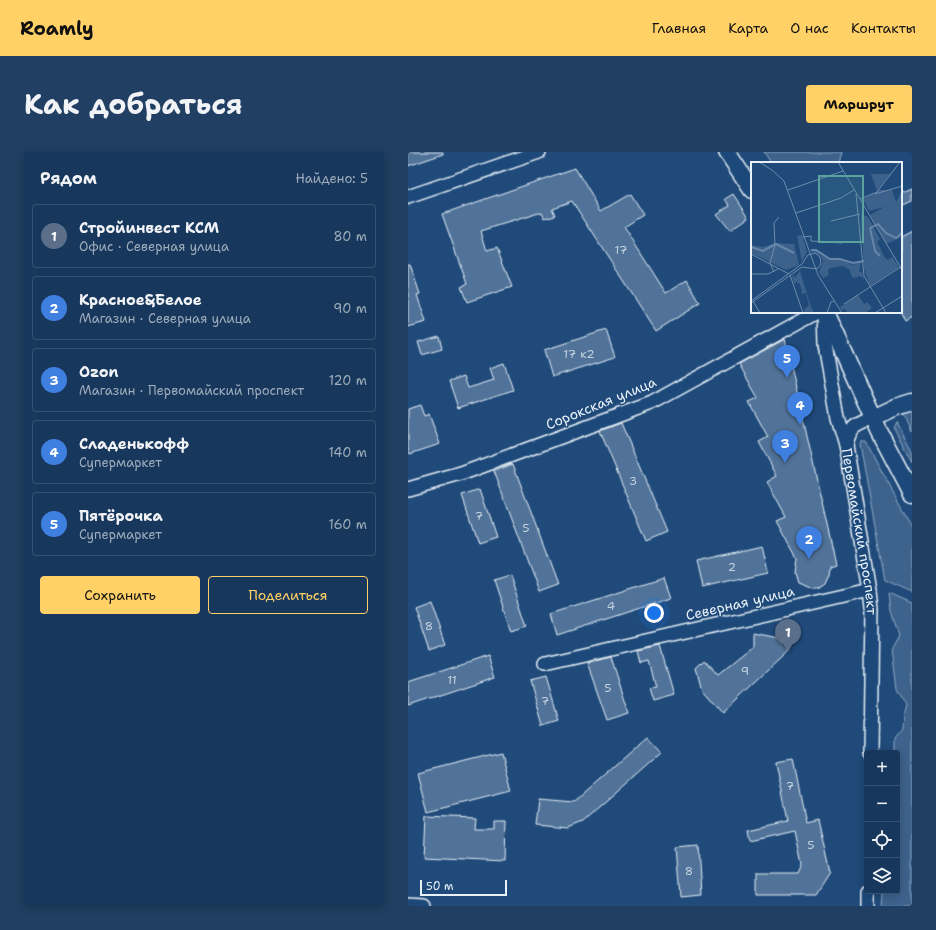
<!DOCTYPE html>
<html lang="ru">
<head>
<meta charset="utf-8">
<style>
	:root { --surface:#17385c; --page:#203f62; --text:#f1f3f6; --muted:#9eacbb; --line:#365272; --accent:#ffd166 }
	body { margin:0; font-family:"Shantell Sans",sans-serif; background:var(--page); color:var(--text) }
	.controls { position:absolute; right:12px; bottom:12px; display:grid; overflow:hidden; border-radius:4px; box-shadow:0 2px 10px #0003 }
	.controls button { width:36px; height:36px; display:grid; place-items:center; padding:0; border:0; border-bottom:1px solid var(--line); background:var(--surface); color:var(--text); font:20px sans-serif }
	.scale { position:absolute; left:12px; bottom:10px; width:87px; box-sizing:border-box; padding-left:4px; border:2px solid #e8f1f8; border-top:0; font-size:11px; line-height:14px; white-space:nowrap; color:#e8f1f8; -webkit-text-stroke:3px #1f4a7a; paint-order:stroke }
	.you { position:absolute; left:246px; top:461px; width:14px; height:14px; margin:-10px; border:3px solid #fff; border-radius:50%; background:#1a73e8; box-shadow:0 0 0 6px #1a73e833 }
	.badge { display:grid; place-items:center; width:26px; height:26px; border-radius:50%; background:var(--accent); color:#fff; font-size:13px; font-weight:700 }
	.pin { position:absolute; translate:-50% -33px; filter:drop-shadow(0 1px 2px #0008) }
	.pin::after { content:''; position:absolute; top:21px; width:14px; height:12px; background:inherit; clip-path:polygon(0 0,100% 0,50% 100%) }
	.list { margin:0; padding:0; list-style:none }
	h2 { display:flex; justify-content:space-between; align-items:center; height:52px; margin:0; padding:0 16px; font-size:17px }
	h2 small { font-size:13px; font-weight:400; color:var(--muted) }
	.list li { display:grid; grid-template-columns:26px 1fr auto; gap:12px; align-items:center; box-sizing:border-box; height:64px; margin:0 8px 8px; padding:0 8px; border:1px solid var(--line); border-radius:4px }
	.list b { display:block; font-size:15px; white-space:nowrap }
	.list p { margin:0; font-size:13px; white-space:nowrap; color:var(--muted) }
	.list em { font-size:13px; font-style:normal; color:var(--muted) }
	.actions { display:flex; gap:8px; padding:12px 16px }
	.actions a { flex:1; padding:9px 0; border:1px solid var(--accent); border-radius:4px; text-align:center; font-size:14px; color:var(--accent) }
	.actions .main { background:var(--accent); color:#111 }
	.icon { flex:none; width:22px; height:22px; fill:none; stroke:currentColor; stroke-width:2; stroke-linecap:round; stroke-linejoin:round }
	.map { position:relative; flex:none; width:504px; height:754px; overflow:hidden; border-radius:4px }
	header { display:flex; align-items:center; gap:24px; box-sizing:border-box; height:56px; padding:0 20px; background:var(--accent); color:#111 }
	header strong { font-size:19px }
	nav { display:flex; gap:22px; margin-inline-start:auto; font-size:14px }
	.intro { display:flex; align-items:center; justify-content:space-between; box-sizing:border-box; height:96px; padding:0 24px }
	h1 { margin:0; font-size:28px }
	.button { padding:10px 18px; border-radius:4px; background:var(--accent); color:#111; font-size:14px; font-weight:700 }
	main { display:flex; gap:24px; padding:0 24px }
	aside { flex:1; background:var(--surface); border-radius:4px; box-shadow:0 2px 10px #0003 }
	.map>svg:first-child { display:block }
	.green { fill:#3c628c; stroke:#92aac2 }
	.building { fill:#517399; stroke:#e8f1f8 }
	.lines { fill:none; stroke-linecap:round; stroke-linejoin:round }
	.minor-casing { stroke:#e8f1f8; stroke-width:16 }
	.major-casing { stroke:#e8f1f8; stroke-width:19 }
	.minor { stroke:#1f4a7a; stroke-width:13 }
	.major { stroke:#1f4a7a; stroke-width:16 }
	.labels { text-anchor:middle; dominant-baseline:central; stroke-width:3; stroke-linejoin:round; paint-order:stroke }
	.number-label { font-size:12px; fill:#c2d2e0 }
	.street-label { font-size:14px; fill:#e8f1f8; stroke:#1f4a7a }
	.inset-river { fill:none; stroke:#6685a7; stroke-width:2 }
	.inset-road { fill:none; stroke:#6f8dac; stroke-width:1 }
	.view { fill:#5ba19e; fill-opacity:0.15; stroke:#5ba19e; stroke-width:2 }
	.inset-edge { fill:none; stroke:#e8f1f8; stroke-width:2 }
</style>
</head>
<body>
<header>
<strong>Roamly</strong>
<nav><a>Главная</a><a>Карта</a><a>О нас</a><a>Контакты</a></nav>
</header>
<div class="intro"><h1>Как добраться</h1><a class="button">Маршрут</a></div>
<main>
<aside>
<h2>Рядом<small>Найдено: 5</small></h2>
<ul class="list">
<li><span class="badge" style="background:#5c6f8a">1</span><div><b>Стройинвест КСМ</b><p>Офис · Северная улица</p></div><em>80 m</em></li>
<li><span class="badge" style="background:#3f7fe0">2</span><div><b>Красное&amp;Белое</b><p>Магазин · Северная улица</p></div><em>90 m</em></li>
<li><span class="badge" style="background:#3f7fe0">3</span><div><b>Ozon</b><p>Магазин · Первомайский проспект</p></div><em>120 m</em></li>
<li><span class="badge" style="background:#3f7fe0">4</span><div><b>Сладенькофф</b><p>Супермаркет</p></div><em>140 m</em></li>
<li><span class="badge" style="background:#3f7fe0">5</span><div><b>Пятёрочка</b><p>Супермаркет</p></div><em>160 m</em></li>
</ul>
<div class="actions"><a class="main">Сохранить</a><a>Поделиться</a></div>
</aside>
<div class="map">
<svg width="504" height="754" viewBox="0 0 504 754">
	<rect width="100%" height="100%" fill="#1f4a7a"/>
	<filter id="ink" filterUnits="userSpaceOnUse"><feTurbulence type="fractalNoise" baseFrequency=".025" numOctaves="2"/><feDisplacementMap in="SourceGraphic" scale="8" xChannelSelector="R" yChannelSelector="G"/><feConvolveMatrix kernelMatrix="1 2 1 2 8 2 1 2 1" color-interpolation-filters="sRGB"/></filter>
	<g filter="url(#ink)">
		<!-- green -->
		<g class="green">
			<path d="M356 0H433L430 11H363Z"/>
			<path d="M504 257V280L496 262Z"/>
			<path d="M489 270 504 299V310L486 276Z"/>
			<path d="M453 290H458L504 375V440L477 428 452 292Z"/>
			<path d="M481 441 504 451V754H475L476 739H489V601H487V587L494 578 495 565 498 553 489 537 484 497 491 484 483 459Z"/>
		</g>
		<!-- building -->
		<g class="building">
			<path d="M0 0H35V2L0 14Z"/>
			<path d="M167 16 193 59 222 42 235 63 216 75 258 141 279 128 292 151 248 179 164 49 144 56 147 63 137 66 134 60 73 79 79 99 89 96 104 135 59 150 53 135 59 132 34 62Z"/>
			<path d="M504 37V49L493 54V42Z"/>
			<path d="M326 42 341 65 322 79 308 62 322 53 318 47Z"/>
			<path d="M504 79V165L497 169 493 161V85Z"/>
			<path d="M0 112H2L12 142 9 143 18 170 0 175Z"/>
			<path d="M198 178 207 205 144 225 136 198Z"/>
			<path d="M31 184 34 197 14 203 10 190Z"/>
			<path d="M377 187 428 412 422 414 421 422 417 431 410 436H405L390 430 387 420 389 406 369 369 378 365 359 330 369 324 351 290 360 285 341 250 350 246 331 212Z"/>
			<path d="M96 211 105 238 50 256 41 229 56 224 60 236 86 228 82 216Z"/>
			<path d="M12 253 16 264 21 262 32 292 2 302 0 297V257Z"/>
			<path d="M213 271 259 380 238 389 192 279Z"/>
			<path d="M105 312 150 433 131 440 86 319Z"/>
			<path d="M72 337 88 385 70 391 54 343Z"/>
			<path d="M354 394 360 421 294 436 288 409Z"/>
			<path d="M102 423 119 474 103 479 86 428Z"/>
			<path d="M256 426 263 446 149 483 143 462Z"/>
			<path d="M22 449 37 493 21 499 6 455Z"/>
			<path d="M345 481 377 487 382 493 380 500 315 561 294 537 288 516 296 508 310 523 345 495Z"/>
			<path d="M252 494 266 543 245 549 241 536 248 535 241 509 233 511 230 499Z"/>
			<path d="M80 504 87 525 0 554V530Z"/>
			<path d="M203 505 221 561 199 568 179 511Z"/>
			<path d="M138 525 151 569 135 574 122 529Z"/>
			<path d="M240 585 254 600 175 670 160 676 127 673 130 647 166 650Z"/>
			<path d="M93 600 103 639 20 660 10 621Z"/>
			<path d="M385 607 398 671 410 668 422 721 408 743H350V722H390L394 713 387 679 342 689 340 678 380 669 368 610Z"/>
			<path d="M18 664 67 666 66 677H86V669H98L97 709 16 705Z"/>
			<path d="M290 693 293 743 273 745 269 695Z"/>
		</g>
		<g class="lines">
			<!-- minor casing -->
			<g class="minor-casing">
				<g id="minor">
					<path d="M0 45 131 0"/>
					<path id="s1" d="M416 161 417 193 430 266 438 293 462 438 464 457 462 601"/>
					<path d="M438 293C442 274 448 273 465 266"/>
					<path d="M0 337 53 322 244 251 409 160"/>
					<path d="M137 512 462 438"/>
					<path d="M0 753 16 754"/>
					<path d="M460 754V739"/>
				</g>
			</g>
			<!-- major casing -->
			<g class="major-casing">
				<g id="major">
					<path d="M319 0 344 38"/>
					<path d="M417 160 471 279 504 342"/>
					<path d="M465 266 488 255 504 250"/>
				</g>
			</g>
			<!-- minor -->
			<use href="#minor" class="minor"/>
			<!-- major -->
			<use href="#major" class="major"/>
		</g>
	</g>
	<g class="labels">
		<!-- number labels -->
		<g class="number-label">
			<text x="213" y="98">17</text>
			<text x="171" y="202">17 к2</text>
			<text x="225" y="329">3</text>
			<text x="71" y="364">7</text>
			<text x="118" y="376">5</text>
			<text x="324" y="415">2</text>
			<text x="203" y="454">4</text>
			<text x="21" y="474">8</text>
			<text x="337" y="519">9</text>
			<text x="44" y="528">11</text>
			<text x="200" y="536">5</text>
			<text x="137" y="549">7</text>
			<text x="382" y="634">7</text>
			<text x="403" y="693">5</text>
			<text x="281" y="719">8</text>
		</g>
		<!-- street labels -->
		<g class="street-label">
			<text transform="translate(193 251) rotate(-22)">Сорокская улица</text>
			<text stroke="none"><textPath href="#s1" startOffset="222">Первомайский проспект</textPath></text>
			<text transform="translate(332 451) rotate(-13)">Северная улица</text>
		</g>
	</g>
	<!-- overview -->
	<g transform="translate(343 10)">
		<rect width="151" height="151" fill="#1f4a7a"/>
		<path d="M120 12H139L126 29ZM129 28H141L145 40 151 28V75L135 82 119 53 133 45 118 49 112 37ZM110 52 117 55 129 77 126 80 134 96 137 98 141 95 148 105 119 124 113 107ZM51 73 56 90 51 100 46 74ZM23 81 43 82 48 103 35 108 0 91V83L13 85ZM65 88 74 95 92 98 101 103 110 100 108 110H111L113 117 109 114 104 116 101 115 98 107 91 104 80 106 77 108 78 113 72 116 68 110 72 100 70 94 60 89ZM49 109 59 142 63 151H54L53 148 58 143 55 131 50 132 51 128 48 121 45 120 44 123 41 115 43 113 44 116ZM107 133 113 142 116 140 121 146 114 151H97L94 147 91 148 89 145Z" fill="#3c628c"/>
		<path class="inset-river" d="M0 85 12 89 25 82 43 91M60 88H65L79 97H89L102 101 113 99M129 94 124 89 119 66 127 62 135 71 145 76 151 71"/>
		<path class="inset-road" d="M8 0 21 8 33 19 67 113 91 151M87 0 151 108M37 28 92 9M105 32 113 114 135 151M124 32 151 24M109 37 126 30 149 0M45 51 90 36 103 28M80 59 109 52M52 75 60 74V79L91 81M0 92 38 112M23 110 19 101 24 83 23 61 28 55M0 112H17L27 107M39 113 52 151M0 139 51 102 57 93 64 91 69 95 70 102 66 107 51 105 0 141M2 139 9 151M93 142 151 104M76 151 80 140 83 139M124 151 151 134"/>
		<path class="view" d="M68 14H112V80H68Z"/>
		<rect width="151" height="151" class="inset-edge"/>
	</g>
</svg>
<div class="controls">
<button>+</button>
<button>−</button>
<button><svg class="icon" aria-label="locate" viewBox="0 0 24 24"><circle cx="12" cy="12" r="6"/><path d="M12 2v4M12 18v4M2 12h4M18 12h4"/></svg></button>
<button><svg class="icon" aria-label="layers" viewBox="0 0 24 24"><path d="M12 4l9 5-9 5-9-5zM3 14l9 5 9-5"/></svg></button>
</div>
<div class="scale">50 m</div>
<div class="you"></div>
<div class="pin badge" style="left:380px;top:500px;background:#5c6f8a">1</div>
<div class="pin badge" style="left:401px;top:407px;background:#3f7fe0">2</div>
<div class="pin badge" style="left:377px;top:311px;background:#3f7fe0">3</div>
<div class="pin badge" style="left:392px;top:273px;background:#3f7fe0">4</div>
<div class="pin badge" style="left:379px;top:226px;background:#3f7fe0">5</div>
</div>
</main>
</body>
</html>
